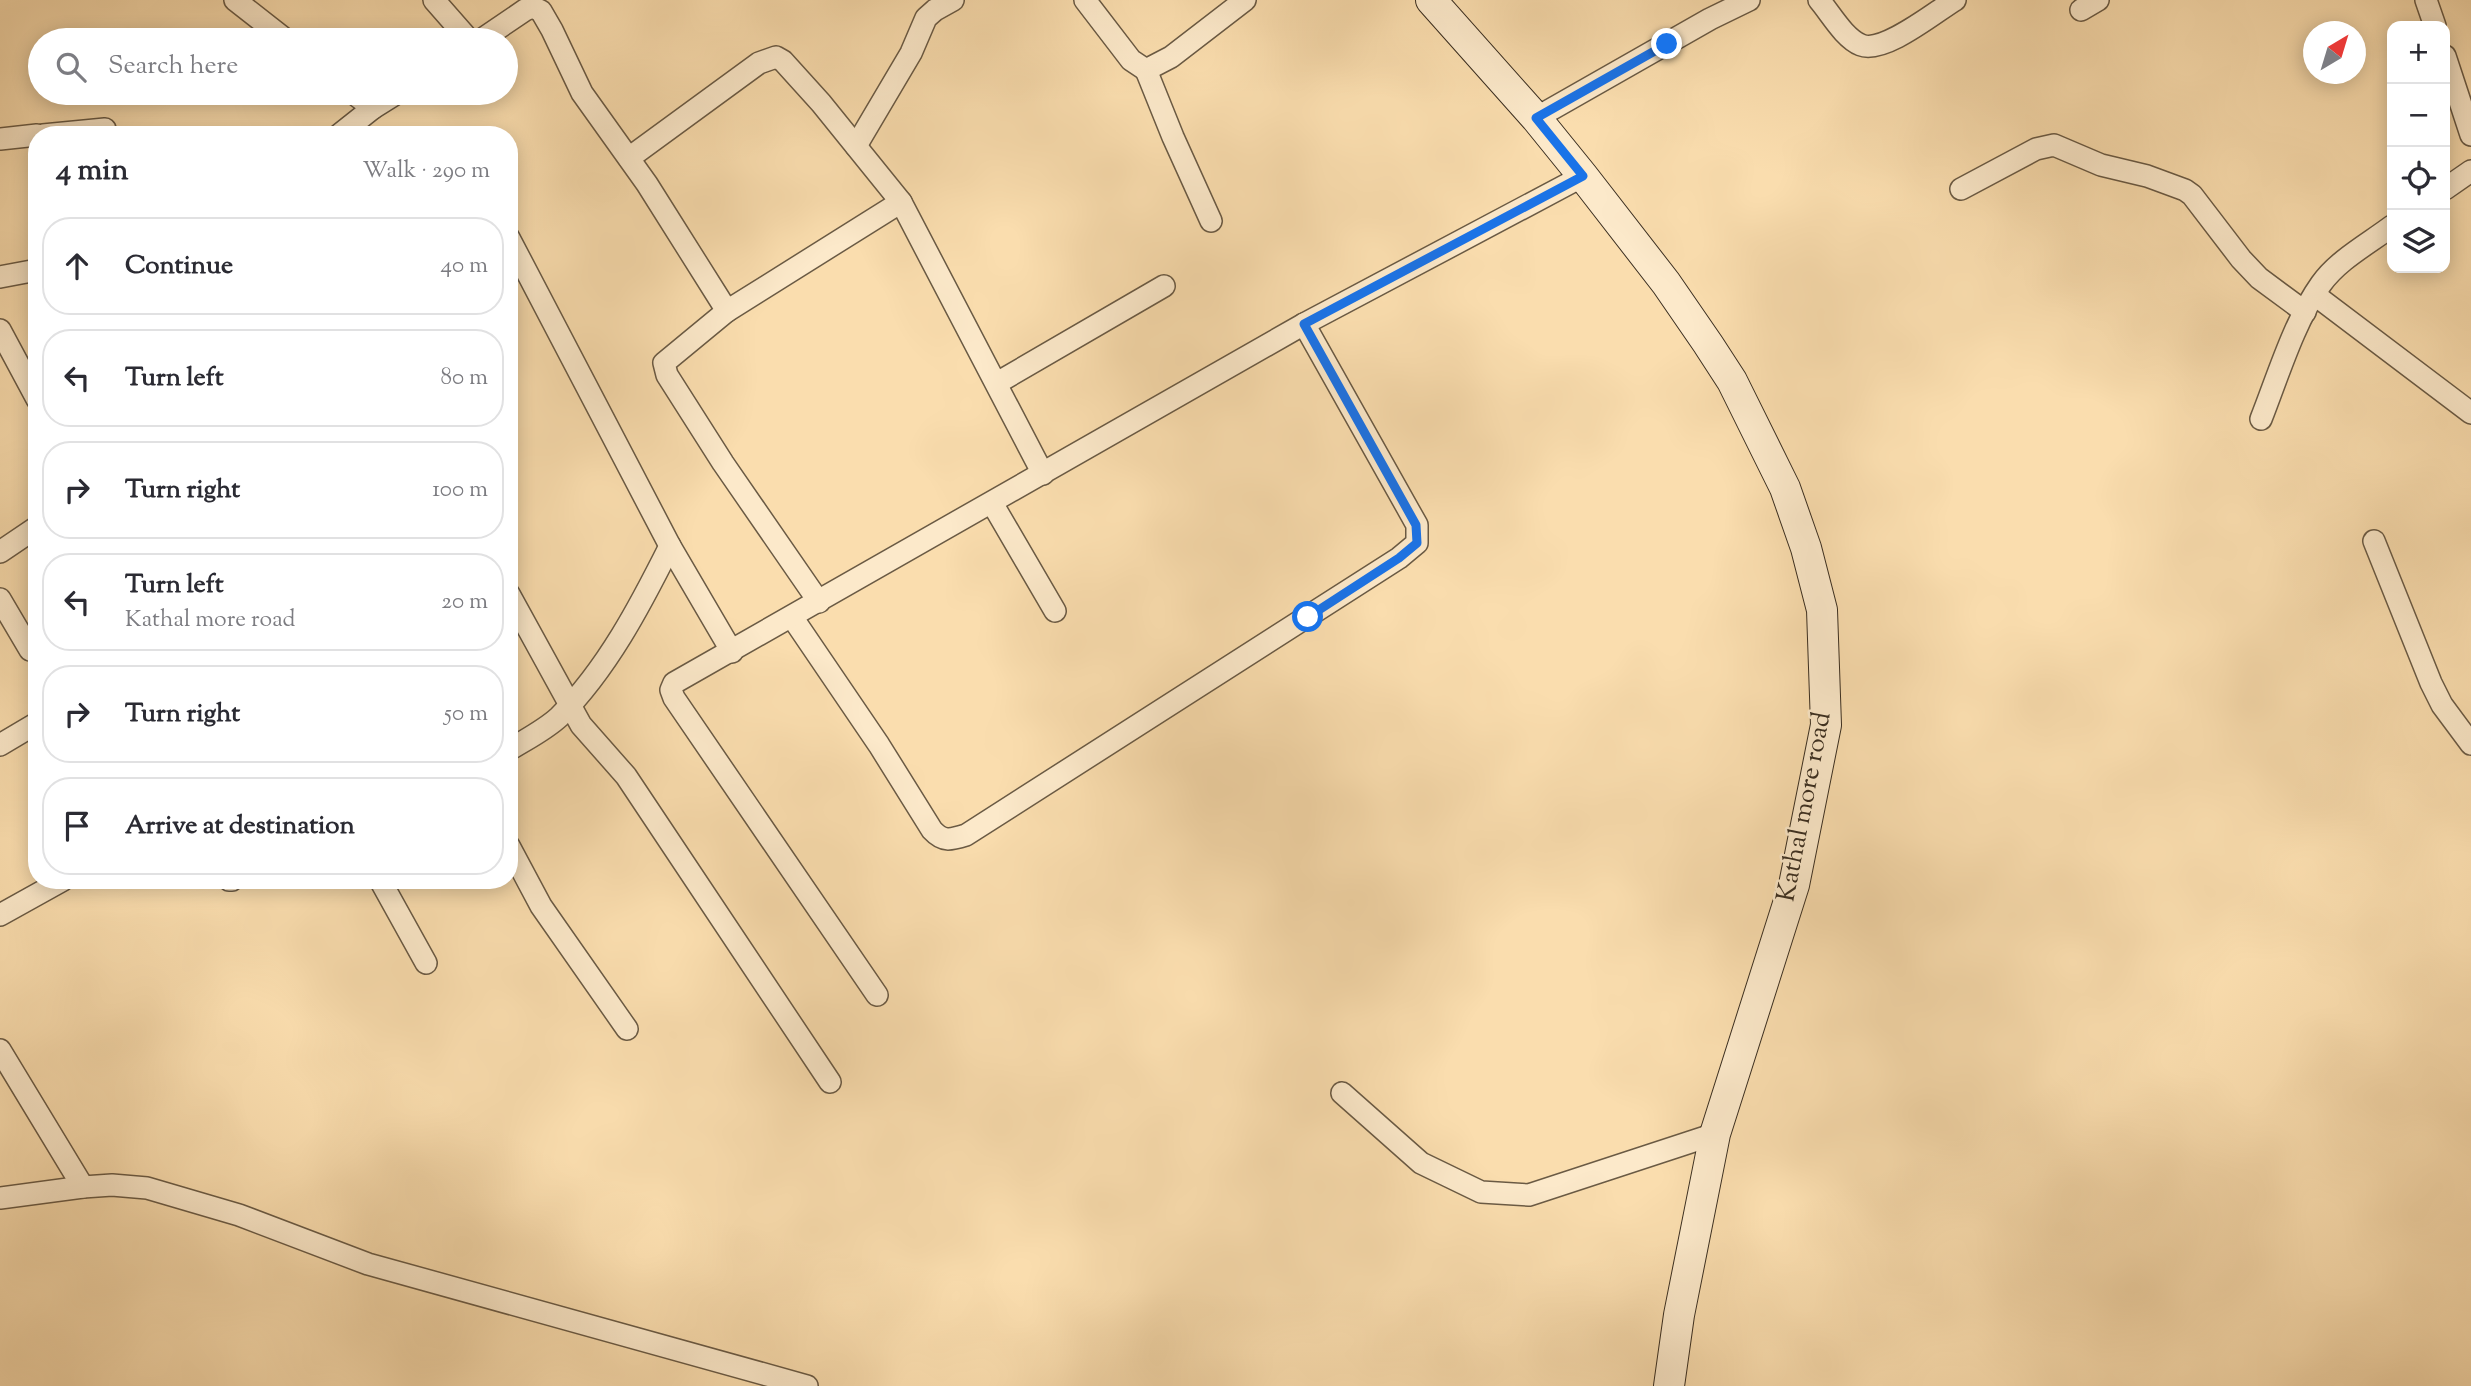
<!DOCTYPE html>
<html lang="en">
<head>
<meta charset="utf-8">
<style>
	:root { --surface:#fff; --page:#f7f7f7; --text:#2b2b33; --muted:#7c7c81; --line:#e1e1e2 }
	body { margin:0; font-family:"Sorts Mill Goudy",serif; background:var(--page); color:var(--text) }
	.controls { position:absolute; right:21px; top:21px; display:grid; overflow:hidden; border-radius:14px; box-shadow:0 4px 18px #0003 }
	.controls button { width:63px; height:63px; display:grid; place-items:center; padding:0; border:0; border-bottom:2px solid var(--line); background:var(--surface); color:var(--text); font:35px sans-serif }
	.compass { position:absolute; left:2303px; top:21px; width:63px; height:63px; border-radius:50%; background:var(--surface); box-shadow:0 4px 18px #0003; rotate:38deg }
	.stop { position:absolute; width:21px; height:21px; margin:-16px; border:5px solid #1a73e8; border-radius:50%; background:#fff }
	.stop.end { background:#1a73e8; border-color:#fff; box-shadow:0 2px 7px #0008 }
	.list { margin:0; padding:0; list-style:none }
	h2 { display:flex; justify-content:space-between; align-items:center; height:91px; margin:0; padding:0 28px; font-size:30px }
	h2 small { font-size:23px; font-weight:400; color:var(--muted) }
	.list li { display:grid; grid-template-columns:46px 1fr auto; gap:21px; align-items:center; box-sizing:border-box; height:98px; margin:0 14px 14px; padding:0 14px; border:2px solid var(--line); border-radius:28px }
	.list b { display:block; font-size:26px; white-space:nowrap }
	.list p { margin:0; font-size:23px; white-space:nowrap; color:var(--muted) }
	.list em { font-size:23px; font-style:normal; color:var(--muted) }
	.icon { flex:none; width:38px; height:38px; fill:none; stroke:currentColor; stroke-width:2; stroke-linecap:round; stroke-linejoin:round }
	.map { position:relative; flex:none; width:2471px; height:1386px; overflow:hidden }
	.search { position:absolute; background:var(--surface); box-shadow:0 4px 18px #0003; left:28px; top:28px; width:490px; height:77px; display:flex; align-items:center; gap:18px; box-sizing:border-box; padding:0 24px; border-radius:38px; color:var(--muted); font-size:26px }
	.panel { position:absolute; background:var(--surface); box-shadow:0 4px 18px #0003; left:28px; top:126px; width:490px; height:763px; border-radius:28px }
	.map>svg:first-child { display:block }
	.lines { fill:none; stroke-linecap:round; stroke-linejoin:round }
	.minor-casing { stroke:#6a5a44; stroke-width:24 }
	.secondary-casing { stroke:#3a2e20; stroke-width:32 }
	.minor { stroke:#fce9ca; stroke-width:21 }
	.secondary { stroke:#fce9ca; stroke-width:30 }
	.route { stroke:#1a73e8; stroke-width:9 }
	.labels { text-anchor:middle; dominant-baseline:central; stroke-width:5; stroke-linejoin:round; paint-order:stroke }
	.street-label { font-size:26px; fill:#3a2e20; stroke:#fce9ca }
</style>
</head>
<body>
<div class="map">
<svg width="2471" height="1386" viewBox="0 0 2471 1386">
	<rect width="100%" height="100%" fill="#faddae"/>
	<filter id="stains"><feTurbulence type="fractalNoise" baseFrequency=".00286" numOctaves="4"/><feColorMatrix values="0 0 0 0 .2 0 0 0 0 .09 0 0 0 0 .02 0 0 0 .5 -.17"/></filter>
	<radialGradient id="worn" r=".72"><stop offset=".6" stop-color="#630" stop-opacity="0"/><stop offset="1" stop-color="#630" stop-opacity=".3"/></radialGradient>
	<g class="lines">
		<!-- minor casing -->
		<g class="minor-casing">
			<g id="minor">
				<path d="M235 0 286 40"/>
				<path d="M434 0 469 40"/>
				<path d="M1085 0 1131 60 1146 70 1171 57 1245 0"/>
				<path d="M1819 0C1831 14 1844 38 1861 45 1884 54 1935 12 1955 0"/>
				<path d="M2426 0 2435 26"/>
				<path d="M2081 10 2098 0"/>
				<path d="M481 40 525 10 532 7 541 11 552 30 582 93 647 184 727 311 901 202 1043 474"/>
				<path d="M2445 56 2471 135"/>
				<path d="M1146 70 1173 137 1211 221"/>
				<path d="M353 93 373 108 397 93"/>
				<path d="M1536 118 1710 19 1749 0"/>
				<path d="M43 135 105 129"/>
				<path d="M339 135 373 108"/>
				<path d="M0 139 37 135"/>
				<path d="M856 146 911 53 926 18 935 10 953 0"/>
				<path d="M629 158 759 63 776 57 783 61 821 103 901 202"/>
				<path d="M1961 189 2036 149 2054 145 2101 165 2147 176 2185 190 2192 195 2241 259 2259 278 2305 312"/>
				<path d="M2445 189 2471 171"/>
				<path d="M509 238 670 546 732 652"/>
				<path d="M0 277 37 270"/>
				<path d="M2315 295 2471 413"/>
				<path d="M727 311 664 363 667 375 723 463 819 602"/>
				<path d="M0 330 37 399"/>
				<path d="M997 383 1164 286"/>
				<path d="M2261 419C2278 376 2294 322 2321 284 2338 260 2368 244 2392 226"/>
				<path d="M992 503 1055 611"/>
				<path d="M2374 541 2431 683 2442 705 2471 744"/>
				<path d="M0 552 37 527"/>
				<path d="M509 594 581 725 626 776 830 1082"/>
				<path d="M0 599 30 650"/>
				<path d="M792 617 879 745 932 830C943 842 950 840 966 835L1399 558 1417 543V525L1304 324"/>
				<path d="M0 745 37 723"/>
				<path d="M509 750C525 740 545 730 559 717 607 669 640 606 670 546"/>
				<path d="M509 846 541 906 627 1029"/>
				<path d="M229 880H232"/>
				<path d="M380 880 426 963"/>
				<path d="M0 915 63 880"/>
				<path d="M877 995 674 698 671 690 674 683 1304 324 1583 176"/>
				<path d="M0 1050 83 1187"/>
				<path d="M1342 1093 1421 1163 1481 1192 1529 1195 1715 1134"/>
				<path d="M0 1198 83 1187 112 1185 147 1188 239 1215 368 1264 807 1386"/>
			</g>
		</g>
		<!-- secondary casing -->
		<g class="secondary-casing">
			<path id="secondary" d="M1431 0 1536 118 1583 176 1666 283 1708 344 1732 381 1785 488 1806 548 1822 610 1826 725 1794 885 1715 1134 1679 1315 1669 1386"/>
		</g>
		<!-- minor -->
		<use href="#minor" class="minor"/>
		<!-- secondary -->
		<use href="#secondary" class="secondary"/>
	</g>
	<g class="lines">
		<!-- route -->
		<path class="route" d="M1308 617 1399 558 1417 543 1416 525 1304 324 1583 176 1536 118 1667 44"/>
	</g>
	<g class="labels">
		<!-- street labels -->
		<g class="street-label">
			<text transform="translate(1805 807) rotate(-79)">Kathal more road</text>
		</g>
	</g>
	<rect width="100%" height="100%" filter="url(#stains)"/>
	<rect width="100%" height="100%" fill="url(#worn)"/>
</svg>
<div class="controls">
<button>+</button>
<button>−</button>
<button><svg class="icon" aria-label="locate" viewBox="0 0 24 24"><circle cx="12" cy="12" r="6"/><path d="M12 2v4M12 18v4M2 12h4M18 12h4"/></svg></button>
<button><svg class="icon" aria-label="layers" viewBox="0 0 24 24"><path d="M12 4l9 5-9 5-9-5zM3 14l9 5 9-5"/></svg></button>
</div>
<svg class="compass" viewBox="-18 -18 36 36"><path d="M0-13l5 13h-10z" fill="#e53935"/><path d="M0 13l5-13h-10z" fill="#7c7c81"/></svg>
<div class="stop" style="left:1308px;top:617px"></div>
<div class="stop end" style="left:1667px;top:44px"></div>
<div class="search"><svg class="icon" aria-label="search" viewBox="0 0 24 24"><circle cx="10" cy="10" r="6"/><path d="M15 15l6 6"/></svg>Search here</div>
<section class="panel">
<h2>4 min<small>Walk · 290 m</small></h2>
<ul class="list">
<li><svg class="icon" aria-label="ahead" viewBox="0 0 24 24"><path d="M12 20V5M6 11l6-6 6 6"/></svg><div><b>Continue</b></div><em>40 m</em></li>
<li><svg class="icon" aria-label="left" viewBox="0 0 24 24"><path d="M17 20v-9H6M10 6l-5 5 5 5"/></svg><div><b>Turn left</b></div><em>80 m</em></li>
<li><svg class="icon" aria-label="right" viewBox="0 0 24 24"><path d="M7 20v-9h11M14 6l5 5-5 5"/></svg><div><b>Turn right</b></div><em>100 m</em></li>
<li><svg class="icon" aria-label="left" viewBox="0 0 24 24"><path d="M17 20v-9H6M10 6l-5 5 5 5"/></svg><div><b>Turn left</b><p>Kathal more road</p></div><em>20 m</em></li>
<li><svg class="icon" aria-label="right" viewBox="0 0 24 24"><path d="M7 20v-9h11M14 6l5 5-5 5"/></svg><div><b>Turn right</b></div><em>50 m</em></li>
<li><svg class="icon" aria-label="arrive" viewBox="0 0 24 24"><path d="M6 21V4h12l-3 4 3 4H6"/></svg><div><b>Arrive at destination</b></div></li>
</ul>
</section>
</div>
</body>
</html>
